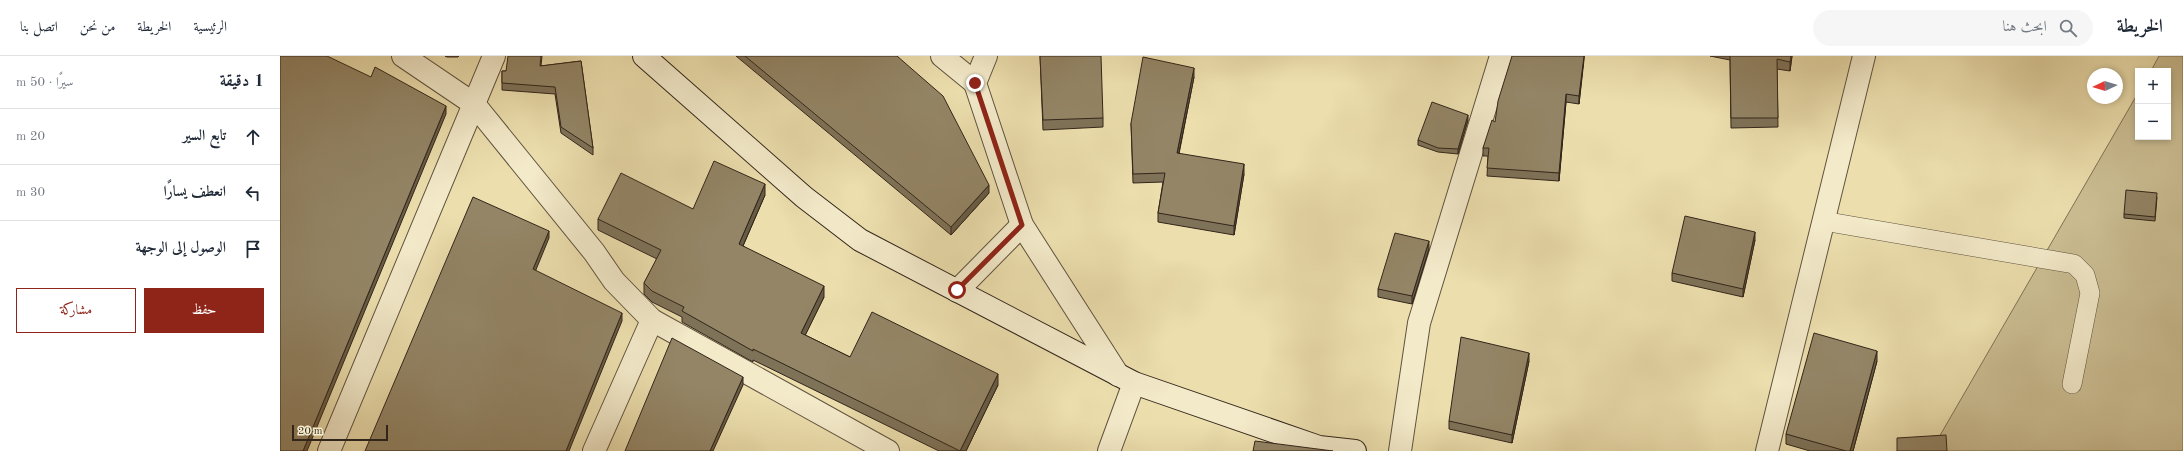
<!DOCTYPE html>
<html lang="ar">
<head>
<meta charset="utf-8">
<style>
	:root { --surface:#fff; --page:#f6f6f7; --text:#1f2937; --muted:#747a83; --line:#e0e1e3; --accent:#8f2418 }
	body { margin:0; font-family:"Old Standard TT",Amiri,serif; background:var(--page); color:var(--text); direction:rtl }
	.controls { position:absolute; right:12px; top:12px; display:grid; overflow:hidden; border-radius:0px; box-shadow:0 2px 6px #0003 }
	.controls button { width:36px; height:36px; display:grid; place-items:center; padding:0; border:0; border-bottom:1px solid var(--line); background:var(--surface); color:var(--text); font:20px sans-serif }
	.compass { position:absolute; left:1807px; top:12px; width:36px; height:36px; border-radius:50%; background:var(--surface); box-shadow:0 2px 6px #0003; rotate:266deg }
	.scale { position:absolute; left:12px; bottom:10px; width:96px; box-sizing:border-box; padding-left:4px; border:2px solid #32251a; border-top:0; font-size:11px; line-height:14px; white-space:nowrap; color:#32251a; -webkit-text-stroke:3px #f3eaca; paint-order:stroke }
	.stop { position:absolute; width:12px; height:12px; margin:-9px; border:3px solid #8f2418; border-radius:50%; background:#fff }
	.stop.end { background:#8f2418; border-color:#fff; box-shadow:0 1px 4px #0008 }
	.list { margin:0; padding:0; list-style:none }
	h2 { display:flex; justify-content:space-between; align-items:center; height:52px; margin:0; padding:0 16px; font-size:17px }
	h2 small { font-size:13px; font-weight:400; color:var(--muted) }
	.list li { display:grid; grid-template-columns:26px 1fr auto; gap:12px; align-items:center; box-sizing:border-box; height:56px; padding:0 16px; border-top:1px solid var(--line) }
	.list b { display:block; font-size:15px; white-space:nowrap }
	.list em { font-size:13px; font-style:normal; color:var(--muted) }
	.actions { display:flex; gap:8px; padding:12px 16px }
	.actions a { flex:1; padding:9px 0; border:1px solid var(--accent); border-radius:0px; text-align:center; font-size:14px; color:var(--accent) }
	.actions .main { background:var(--accent); color:#fff }
	.icon { flex:none; width:22px; height:22px; fill:none; stroke:currentColor; stroke-width:2; stroke-linecap:round; stroke-linejoin:round }
	.map { position:relative; flex:none; width:1903px; height:395px; overflow:hidden; direction:ltr }
	header { display:flex; align-items:center; gap:24px; box-sizing:border-box; height:56px; padding:0 20px; background:var(--surface); border-bottom:1px solid var(--line) }
	header strong { font-size:19px }
	nav { display:flex; gap:22px; margin-inline-start:auto; font-size:14px }
	.search { width:280px; height:36px; background:var(--page); display:flex; align-items:center; gap:10px; box-sizing:border-box; padding:0 14px; border-radius:22px; color:var(--muted); font-size:15px }
	main { display:flex }
	aside { flex:1; background:var(--surface) }
	.map>svg:first-child { display:block }
	.green { fill:#ccbf94; stroke:#7f7257 }
	.lines { fill:none; stroke-linecap:round; stroke-linejoin:round }
	.lane-casing { stroke:#60533f; stroke-width:20 }
	.street-casing { stroke:#60533f; stroke-width:24 }
	.secondary-casing { stroke:#32251a; stroke-width:24 }
	.lane { stroke:#f3eaca; stroke-width:19 }
	.street { stroke:#f3eaca; stroke-width:22 }
	.secondary { stroke:#f3eaca; stroke-width:22 }
	.wall { fill:#7e7258; stroke:#32251a }
	.shaded-wall { fill:#675d47; stroke:#32251a }
	.building { fill:#938566; stroke:#32251a }
	.route { stroke:#8f2418; stroke-width:5 }
</style>
</head>
<body>
<header>
<strong>الخريطة</strong>
<div class="search"><svg class="icon" aria-label="search" viewBox="0 0 24 24"><circle cx="10" cy="10" r="6"/><path d="M15 15l6 6"/></svg>ابحث هنا</div>
<nav><a>الرئيسية</a><a>الخريطة</a><a>من نحن</a><a>اتصل بنا</a></nav>
</header>
<main>
<div class="map">
<svg width="1903" height="395" viewBox="0 0 1903 395">
	<rect width="100%" height="100%" fill="#ecdead"/>
	<filter id="stains"><feTurbulence type="fractalNoise" baseFrequency=".005" numOctaves="4"/><feColorMatrix values="0 0 0 0 .2 0 0 0 0 .09 0 0 0 0 .02 0 0 0 .5 -.17"/></filter>
	<radialGradient id="worn" r=".72"><stop offset=".6" stop-color="#630" stop-opacity="0"/><stop offset="1" stop-color="#630" stop-opacity=".3"/></radialGradient>
	<!-- green -->
	<path class="green" d="M1879 0H1903V395H1651L1858 37V81H1888V15H1871Z"/>
	<g class="lines">
		<!-- lane casing -->
		<g class="lane-casing">
			<path id="lane" d="M1543 165 1794 208 1805 219 1810 237 1792 328"/>
		</g>
		<!-- street casing -->
		<g class="street-casing">
			<g id="street">
				<path d="M123 0 194 48 314 196 334 225 372 264 608 395"/>
				<path d="M662 0 695 27"/>
				<path d="M706 0 695 27 742 169 838 319"/>
				<path d="M677 235 742 169"/>
				<path d="M49 395 214 0"/>
				<path d="M314 395 372 264"/>
				<path d="M829 395 854 327"/>
				<path d="M1120 395 1139 267 1221 0"/>
				<path d="M1487 395 1584 0"/>
			</g>
		</g>
		<!-- secondary casing -->
		<g class="secondary-casing">
			<path id="secondary" d="M364 0 524 141 580 184 854 327 1039 391 1075 395"/>
		</g>
		<!-- lane -->
		<use href="#lane" class="lane"/>
		<!-- street -->
		<use href="#street" class="street"/>
		<!-- secondary -->
		<use href="#secondary" class="secondary"/>
	</g>
	<!-- wall -->
	<g class="wall">
		<path d="M165 0H179L178 1H167Z"/>
		<path d="M262 0 261 10 301 5 313 92V99L281 77 275 38 222 34V15H226Z"/>
		<path d="M456 0H617L709 137 671 179Z"/>
		<path d="M760 0 823 62V71L763 74Z"/>
		<path d="M1304 0 1299 48 1286 46 1279 125 1207 120 1208 100H1203V92L1215 66Z"/>
		<path d="M1430 0H1512L1510 15 1497 13 1498 71 1451 72 1450 4Z"/>
		<path d="M914 21 899 98 964 118 954 179 878 166V157L883 126 853 127 851 67Z"/>
		<path d="M1188 64 1178 98 1158 96 1138 89V84Z"/>
		<path d="M485 139 463 190 544 241 525 279 570 301 718 329 686 395H659L473 304V306L402 266V261L372 246 364 238V227L377 203 318 174V163L413 153Z"/>
		<path d="M1877 141 1875 165 1844 162V158Z"/>
		<path d="M1475 184 1463 241 1392 225V217Z"/>
		<path d="M1149 193 1132 248 1098 241V233Z"/>
		<path d="M1249 305 1232 387 1169 373V365Z"/>
		<path d="M1597 305 1573 395H1530L1506 388V378Z"/>
	</g>
	<!-- shaded-wall -->
	<g class="shaded-wall">
		<path d="M1304 0V4L1299 48V40Z"/>
		<path d="M1511 0H1512L1510 15V6Z"/>
		<path d="M914 12V21L897 106V97Z"/>
		<path d="M1286 38V46L1279 125V117Z"/>
		<path d="M166 50V58L27 395H23Z"/>
		<path d="M1188 59V64L1178 98V93Z"/>
		<path d="M964 108V118L954 179V170Z"/>
		<path d="M485 128V139L459 199V188Z"/>
		<path d="M709 129V137L671 179V171Z"/>
		<path d="M269 175V182L253 221V213Z"/>
		<path d="M1475 176V184L1463 241V233Z"/>
		<path d="M1149 185V193L1132 248V240Z"/>
		<path d="M544 230V241L521 288V277Z"/>
		<path d="M342 257V265L289 395H286Z"/>
		<path d="M1597 295V305L1573 395H1570Z"/>
		<path d="M1249 297V305L1232 387V379Z"/>
		<path d="M718 318V329L686 395H680Z"/>
		<path d="M463 321V329L433 395H430Z"/>
	</g>
	<!-- building -->
	<g class="building">
		<path d="M0 0H47L91 21 95 11 166 50 23 395H0Z"/>
		<path d="M228 0H261L260 10 301 5 313 92 281 71 275 31 222 27V15H226Z"/>
		<path d="M465 0H617L663 40 709 129 671 171Z"/>
		<path d="M760 0H821L823 62 763 64Z"/>
		<path d="M1232 0H1304L1299 40 1286 38 1279 117 1207 112 1209 92H1203L1212 64 1215 66 1218 45Z"/>
		<path d="M1450 0H1511L1510 6 1497 3 1498 62H1451Z"/>
		<path d="M863 1 914 12 897 97 964 108 954 170 878 157 885 117 853 118 851 67Z"/>
		<path d="M1152 46 1188 59 1178 93 1158 92 1138 84Z"/>
		<path d="M434 105 485 128 459 188 544 230 521 277 570 301 592 256 718 318 680 395 473 293V295L402 255 404 251 372 235 364 227 381 194 318 163 341 117 413 153Z"/>
		<path d="M1846 134 1877 137 1875 161 1844 158Z"/>
		<path d="M193 141 269 175 253 213 342 257 286 395H85Z"/>
		<path d="M1405 160 1475 176 1463 233 1392 217Z"/>
		<path d="M1115 177 1149 185 1132 240 1098 233Z"/>
		<path d="M1534 277 1597 295 1570 395H1566L1506 378Z"/>
		<path d="M1181 281 1249 297 1232 379 1169 365Z"/>
		<path d="M392 282 463 321 430 395H345Z"/>
		<path d="M1666 379 1667 395H1617V382Z"/>
		<path d="M975 385 1053 395H973Z"/>
	</g>
	<g class="lines">
		<!-- route -->
		<path class="route" d="M677 234 742 169 695 27"/>
	</g>
	<rect width="100%" height="100%" filter="url(#stains)"/>
	<rect width="100%" height="100%" fill="url(#worn)"/>
</svg>
<div class="controls">
<button>+</button>
<button>−</button>
</div>
<svg class="compass" viewBox="-18 -18 36 36"><path d="M0-13l5 13h-10z" fill="#e53935"/><path d="M0 13l5-13h-10z" fill="#747a83"/></svg>
<div class="scale">20 m</div>
<div class="stop" style="left:677px;top:234px"></div>
<div class="stop end" style="left:695px;top:27px"></div>
</div>
<aside>
<h2>1 دقيقة<small>سيرًا · 50 m</small></h2>
<ul class="list">
<li><svg class="icon" aria-label="ahead" viewBox="0 0 24 24"><path d="M12 20V5M6 11l6-6 6 6"/></svg><div><b>تابع السير</b></div><em>20 m</em></li>
<li><svg class="icon" aria-label="left" viewBox="0 0 24 24"><path d="M17 20v-9H6M10 6l-5 5 5 5"/></svg><div><b>انعطف يسارًا</b></div><em>30 m</em></li>
<li><svg class="icon" aria-label="arrive" viewBox="0 0 24 24"><path d="M6 21V4h12l-3 4 3 4H6"/></svg><div><b>الوصول إلى الوجهة</b></div></li>
</ul>
<div class="actions"><a class="main">حفظ</a><a>مشاركة</a></div>
</aside>
</main>
</body>
</html>
